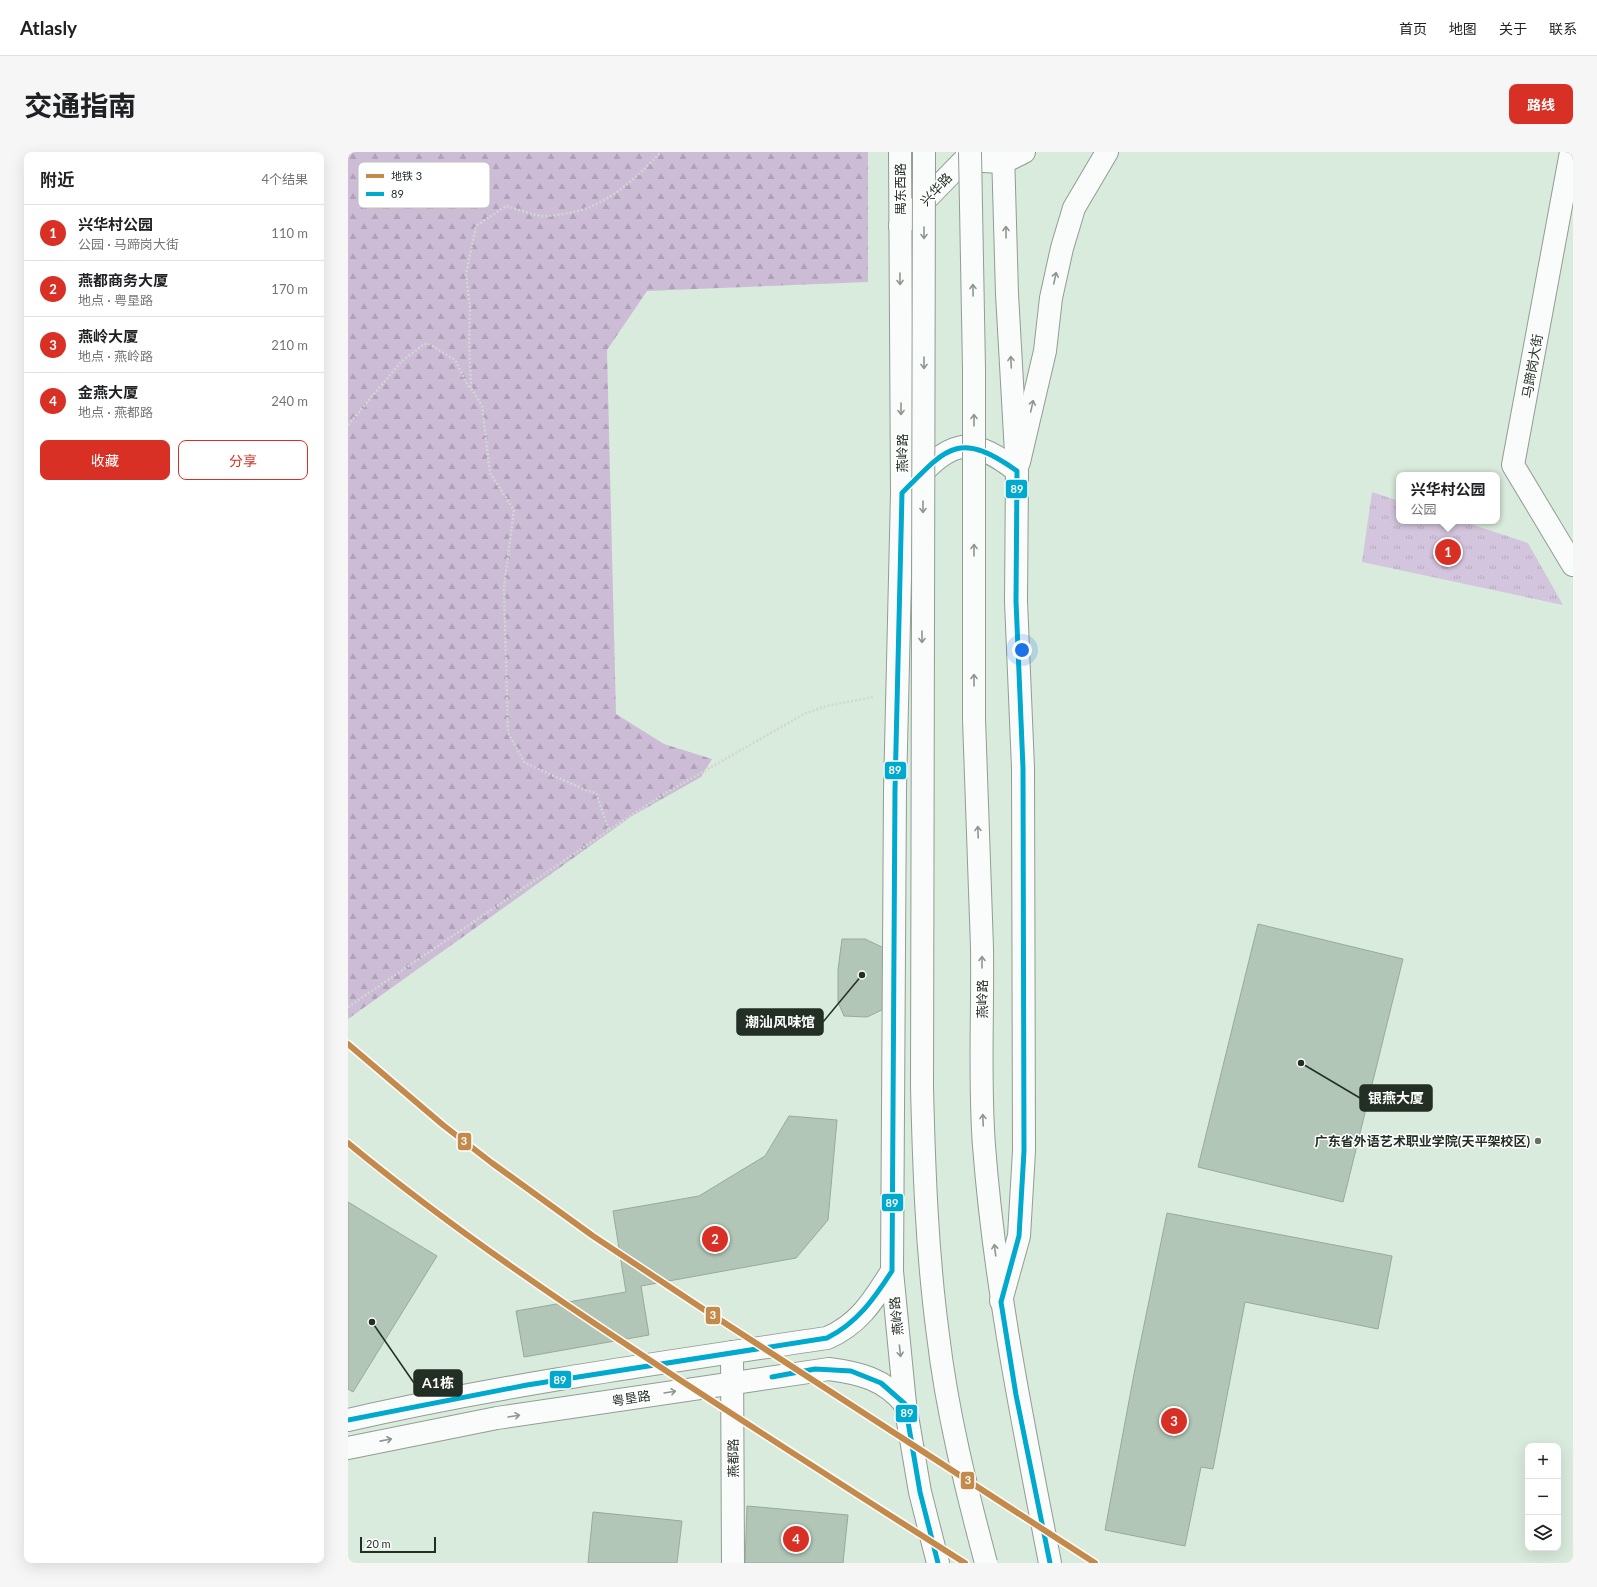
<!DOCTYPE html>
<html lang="zh">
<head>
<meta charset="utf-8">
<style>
	:root { --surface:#fff; --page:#f6f6f6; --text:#202124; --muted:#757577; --line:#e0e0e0; --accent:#d93025 }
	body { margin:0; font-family:Lato,"Noto Sans SC",sans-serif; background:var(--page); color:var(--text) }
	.controls { position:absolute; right:12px; bottom:12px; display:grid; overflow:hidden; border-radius:8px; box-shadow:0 4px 16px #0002 }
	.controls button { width:36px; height:36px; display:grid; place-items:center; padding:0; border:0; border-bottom:1px solid var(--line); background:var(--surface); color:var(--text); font:20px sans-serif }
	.scale { position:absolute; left:12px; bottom:10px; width:76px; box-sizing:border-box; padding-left:4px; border:2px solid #232f25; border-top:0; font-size:11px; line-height:14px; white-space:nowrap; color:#232f25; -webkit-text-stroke:3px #fff; paint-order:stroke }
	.you { position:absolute; left:674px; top:498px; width:14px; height:14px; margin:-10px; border:3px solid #fff; border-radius:50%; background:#1a73e8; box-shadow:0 0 0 6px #1a73e833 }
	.badge { display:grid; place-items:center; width:26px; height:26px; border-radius:50%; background:var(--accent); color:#fff; font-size:13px; font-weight:700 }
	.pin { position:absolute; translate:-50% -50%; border:2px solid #fff; box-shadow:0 1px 4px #0006 }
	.popup { position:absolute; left:1048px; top:320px; width:104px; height:52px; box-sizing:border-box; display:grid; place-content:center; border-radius:8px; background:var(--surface); filter:drop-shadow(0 1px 3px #0005); font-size:13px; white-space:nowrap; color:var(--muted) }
	.popup b { font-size:15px; color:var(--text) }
	.popup::after { content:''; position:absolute; left:50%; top:100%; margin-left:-8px; border:8px solid transparent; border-top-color:var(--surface) }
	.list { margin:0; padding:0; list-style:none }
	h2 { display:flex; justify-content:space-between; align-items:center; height:52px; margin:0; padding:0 16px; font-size:17px }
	h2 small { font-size:13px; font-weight:400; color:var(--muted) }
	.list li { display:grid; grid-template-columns:26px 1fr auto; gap:12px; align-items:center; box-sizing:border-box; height:56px; padding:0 16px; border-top:1px solid var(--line) }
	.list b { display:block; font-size:15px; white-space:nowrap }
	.list p { margin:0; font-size:13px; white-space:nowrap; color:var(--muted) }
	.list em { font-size:13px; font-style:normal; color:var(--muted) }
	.actions { display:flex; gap:8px; padding:12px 16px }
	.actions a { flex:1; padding:9px 0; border:1px solid var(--accent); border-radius:8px; text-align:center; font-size:14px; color:var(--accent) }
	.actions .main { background:var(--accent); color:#fff }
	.icon { flex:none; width:22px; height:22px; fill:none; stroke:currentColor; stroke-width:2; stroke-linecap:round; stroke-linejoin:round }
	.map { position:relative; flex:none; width:1225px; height:1411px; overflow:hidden; border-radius:8px }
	header { display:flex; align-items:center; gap:24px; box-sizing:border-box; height:56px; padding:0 20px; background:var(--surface); border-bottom:1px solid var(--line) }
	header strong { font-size:19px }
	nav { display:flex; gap:22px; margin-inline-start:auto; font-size:14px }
	.intro { display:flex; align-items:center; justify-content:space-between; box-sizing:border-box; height:96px; padding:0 24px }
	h1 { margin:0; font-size:28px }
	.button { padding:10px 18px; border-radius:8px; background:var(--accent); color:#fff; font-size:14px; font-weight:700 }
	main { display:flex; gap:24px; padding:0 24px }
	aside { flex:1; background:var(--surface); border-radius:8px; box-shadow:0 4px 16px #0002 }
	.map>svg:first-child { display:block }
	.forest { fill:url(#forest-firs) }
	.park { fill:url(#park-tufts) }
	.building { fill:#b1c6b6; stroke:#9ba89d }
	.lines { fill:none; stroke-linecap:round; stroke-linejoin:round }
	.street-casing { stroke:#909d93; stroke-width:24 }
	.secondary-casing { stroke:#909d93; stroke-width:24 }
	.primary-casing { stroke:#909d93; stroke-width:24 }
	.highway-casing { stroke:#909d93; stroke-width:24 }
	.path { stroke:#d1d7d3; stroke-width:2.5; stroke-dasharray:2 2; stroke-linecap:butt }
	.street { stroke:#f9fcfa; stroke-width:22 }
	.secondary { stroke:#f9fcfa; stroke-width:22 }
	.primary { stroke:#f9fcfa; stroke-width:22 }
	.highway { stroke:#f9fcfa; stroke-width:22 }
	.highway-bridge-casing { stroke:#909d93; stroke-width:24; stroke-linecap:butt }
	.highway-bridge { stroke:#f9fcfa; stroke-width:22 }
	.bus-1-casing { stroke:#fff; stroke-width:8 }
	.bus-1 { stroke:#00a9ce; stroke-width:5 }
	.metro-1-casing { stroke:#fff; stroke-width:9 }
	.metro-1 { stroke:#c48a4b; stroke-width:6 }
	.oneway { stroke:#8e9690 }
	.poi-dot { fill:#637165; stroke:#fff; stroke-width:1.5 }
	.labels { text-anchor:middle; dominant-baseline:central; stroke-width:3; stroke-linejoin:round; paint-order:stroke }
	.street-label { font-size:13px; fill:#232f25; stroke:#fff }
	.poi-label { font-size:13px; font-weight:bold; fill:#232f25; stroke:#fff; text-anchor:end }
	.key { fill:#fff; stroke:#bdc1be; stroke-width:1 }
	.key-label { font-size:11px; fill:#232f25 }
	.leader { fill:none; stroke:#232f25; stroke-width:1.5 }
	.callout-dot { fill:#232f25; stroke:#fff; stroke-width:1.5 }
	.callout { fill:#232f25; stroke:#232f25; stroke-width:1.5 }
	.callout-label { font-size:14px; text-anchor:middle; font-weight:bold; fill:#fff }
	.line-badge { stroke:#fff; stroke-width:1.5 }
	.badge-label { font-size:11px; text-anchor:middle; font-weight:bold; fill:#fff }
</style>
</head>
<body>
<header>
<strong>Atlasly</strong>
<nav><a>首页</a><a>地图</a><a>关于</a><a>联系</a></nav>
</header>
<div class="intro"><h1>交通指南</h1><a class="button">路线</a></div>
<main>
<aside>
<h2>附近<small>4个结果</small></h2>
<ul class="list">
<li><span class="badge">1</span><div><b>兴华村公园</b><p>公园 · 马蹄岗大街</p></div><em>110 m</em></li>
<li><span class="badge">2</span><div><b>燕都商务大厦</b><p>地点 · 粤垦路</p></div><em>170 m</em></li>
<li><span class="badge">3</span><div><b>燕岭大厦</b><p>地点 · 燕岭路</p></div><em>210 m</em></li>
<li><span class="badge">4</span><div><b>金燕大厦</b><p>地点 · 燕都路</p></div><em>240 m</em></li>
</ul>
<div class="actions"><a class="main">收藏</a><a>分享</a></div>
</aside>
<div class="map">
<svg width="1225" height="1411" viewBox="0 0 1225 1411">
	<defs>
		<pattern id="forest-firs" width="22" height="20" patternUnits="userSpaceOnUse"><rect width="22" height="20" fill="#ccbcd6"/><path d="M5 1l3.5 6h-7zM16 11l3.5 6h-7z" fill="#afa2b8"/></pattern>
		<pattern id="park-tufts" width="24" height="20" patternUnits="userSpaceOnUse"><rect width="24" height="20" fill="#d4c5de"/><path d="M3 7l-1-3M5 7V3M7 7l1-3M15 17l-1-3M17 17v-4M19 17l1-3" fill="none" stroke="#b6aabe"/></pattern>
	</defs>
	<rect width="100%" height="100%" fill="#d9ebdc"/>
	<!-- forest -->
	<path class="forest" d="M0 0H520V130L299 139 259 198 268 562 316 592 364 607 353 625 284 664 0 867Z"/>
	<!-- park -->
	<path class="park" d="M1024 340 1051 349V369H1113L1180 391 1215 453 1014 410Z"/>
	<!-- building -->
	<g class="building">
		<path d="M910 772 1055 807 995 1050 850 1015Z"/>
		<path d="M494 787H517L538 797V856L519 865 496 864 490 850V818Z"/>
		<path d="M441 964 489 968 480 1068 448 1106 293 1134 301 1183 176 1205 168 1159 278 1140 265 1059 351 1044 417 1004Z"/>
		<path d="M0 1050 89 1104 5 1240 0 1237Z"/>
		<path d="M819 1061 1044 1104 1030 1177 897 1150 865 1317 853 1315 837 1394 757 1378 786 1222Z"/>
		<path d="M399 1354 500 1363 495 1411H397Z"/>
		<path d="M245 1360 334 1369 329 1411H240Z"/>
	</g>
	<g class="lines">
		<!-- street casing -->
		<g class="street-casing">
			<g id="street">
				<path d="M1223 0 1165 313 1225 413"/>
				<path d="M384 1200 385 1411"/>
			</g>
		</g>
		<!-- secondary casing -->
		<g class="secondary-casing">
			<g id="secondary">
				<path d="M656 10 676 0"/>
				<path d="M552 74 624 0"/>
				<path d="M671 310 697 199 703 146 714 96 726 56 759 0"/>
				<path d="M0 1268C158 1232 319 1210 479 1186 512 1172 526 1147 544 1119"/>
				<path d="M0 1296 149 1266 481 1217C512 1221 536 1227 557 1252"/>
			</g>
		</g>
		<!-- primary casing -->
		<g class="primary-casing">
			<g id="primary">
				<path d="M552 0 554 341 547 638 544 1119 557 1252 572 1340 590 1411"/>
				<path d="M619 0 634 9 656 10"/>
				<path d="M653 1149 671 1084 676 999 675 616 668 449 669 319 659 142 655 0"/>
			</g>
		</g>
		<!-- highway casing -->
		<g class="highway-casing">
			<g id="highway">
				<path d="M554 341C597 298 612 274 669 319"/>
				<path d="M626 567C629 643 632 720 634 797 635 863 631 928 636 994 647 1136 675 1271 702 1411"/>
			</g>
		</g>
		<!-- path -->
		<g class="path">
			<path d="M0 273 53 210 76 192H81L107 208 120 234 123 236 121 193 122 156 118 122 128 74 158 54C169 57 181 62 193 64 200 64 208 63 215 62 257 56 284 30 313 0"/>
			<path d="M261 678 316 642 456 562 478 554 525 545"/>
			<path d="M0 855 261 678 248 641 240 639 177 611 160 581 156 435 166 358 142 321 134 254 123 236"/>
		</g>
		<!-- street -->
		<use href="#street" class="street"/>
		<!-- secondary -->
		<use href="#secondary" class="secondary"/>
		<!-- primary -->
		<use href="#primary" class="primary"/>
		<!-- highway -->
		<use href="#highway" class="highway"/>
		<!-- highway-bridge casing -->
		<g class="highway-bridge-casing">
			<g id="highway-bridge">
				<path d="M576 0 574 935C576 1018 579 1101 590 1183 599 1260 618 1336 638 1411"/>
				<path d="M622 0 626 217V567"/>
			</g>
		</g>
		<!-- highway-bridge -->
		<use href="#highway-bridge" class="highway-bridge"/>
		<!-- bus-1 casing -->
		<g class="bus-1-casing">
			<g id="bus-1">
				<path d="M424 1225 467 1217 503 1219 533 1231 557 1252 572 1340 590 1411"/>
				<path d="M0 1268 179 1233 479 1186C509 1171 526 1147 544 1119L547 638 554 341C599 295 611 278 669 319L668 449 675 616 676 999 671 1084 653 1150 668 1243 702 1411"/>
			</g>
		</g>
		<!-- bus-1 -->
		<use href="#bus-1" class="bus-1"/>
		<!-- metro-1 casing -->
		<g class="metro-1-casing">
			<g id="metro-1">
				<path d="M0 892 95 973 144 1011 245 1084 349 1153 747 1411"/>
				<path d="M0 991C87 1063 179 1127 273 1189 387 1265 502 1338 617 1411"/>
			</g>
		</g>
		<!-- metro-1 -->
		<use href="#metro-1" class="metro-1"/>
	</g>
	<!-- one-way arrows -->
	<defs><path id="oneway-shaft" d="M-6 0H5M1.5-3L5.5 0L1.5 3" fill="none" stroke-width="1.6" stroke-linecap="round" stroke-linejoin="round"/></defs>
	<g class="oneway">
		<use href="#oneway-shaft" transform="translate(658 80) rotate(-91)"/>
		<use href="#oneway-shaft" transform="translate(576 81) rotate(90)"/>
		<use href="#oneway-shaft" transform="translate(707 126) rotate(-78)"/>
		<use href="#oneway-shaft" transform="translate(552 127) rotate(89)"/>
		<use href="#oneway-shaft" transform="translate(625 138) rotate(-91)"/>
		<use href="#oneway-shaft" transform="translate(663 210) rotate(-93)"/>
		<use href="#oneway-shaft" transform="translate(576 211) rotate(90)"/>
		<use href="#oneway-shaft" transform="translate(684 254) rotate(-77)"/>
		<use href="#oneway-shaft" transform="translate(553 257) rotate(90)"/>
		<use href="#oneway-shaft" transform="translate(626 268) rotate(-90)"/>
		<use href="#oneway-shaft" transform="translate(575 355) rotate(90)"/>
		<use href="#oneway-shaft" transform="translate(626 398) rotate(-90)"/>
		<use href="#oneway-shaft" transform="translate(574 485) rotate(90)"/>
		<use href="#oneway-shaft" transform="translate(626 528) rotate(-90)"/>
		<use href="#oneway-shaft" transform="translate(630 680) rotate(-92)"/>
		<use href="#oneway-shaft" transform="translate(634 810) rotate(-90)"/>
		<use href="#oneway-shaft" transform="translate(635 968) rotate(-92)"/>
		<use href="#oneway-shaft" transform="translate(647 1098) rotate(-97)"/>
		<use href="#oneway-shaft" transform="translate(552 1199) rotate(84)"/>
		<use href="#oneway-shaft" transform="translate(322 1240) rotate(-9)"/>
		<use href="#oneway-shaft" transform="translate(166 1264) rotate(-9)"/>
		<use href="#oneway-shaft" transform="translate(38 1288) rotate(-11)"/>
	</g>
	<!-- markers -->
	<circle class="poi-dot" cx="1190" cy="989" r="4"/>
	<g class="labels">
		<!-- street labels -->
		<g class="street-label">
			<text transform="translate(552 37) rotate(-90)">禺东西路</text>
			<text transform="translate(588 37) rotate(-47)">兴华路</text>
			<text transform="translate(1184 214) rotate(-80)">马蹄岗大街</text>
			<text transform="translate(554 301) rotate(-90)">燕岭路</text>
			<text transform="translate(634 847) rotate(-90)">燕岭路</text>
			<text transform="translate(548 1164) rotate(-96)">燕岭路</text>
			<text transform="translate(283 1246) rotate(-9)">粤垦路</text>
			<text transform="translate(385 1306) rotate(-91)">燕都路</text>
		</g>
		<!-- poi labels -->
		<g class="poi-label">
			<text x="1182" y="989">广东省外语艺术职业学院(天平架校区)</text>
		</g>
	</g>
	<!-- legend -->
	<rect x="10" y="10" width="132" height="46" rx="6" class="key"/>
	<rect x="18" y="22" width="18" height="4" fill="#c48a4b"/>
	<rect x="18" y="40" width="18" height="4" fill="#00a9ce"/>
	<g class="key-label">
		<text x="43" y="28">地铁 3</text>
		<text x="43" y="46">89</text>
	</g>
	<!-- callouts -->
	<path class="leader" d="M514 823L475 870M953 911L1012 946M24 1170L66 1231"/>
	<g class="callout-dot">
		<circle cx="514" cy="823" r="4"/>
		<circle cx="953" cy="911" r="4"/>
		<circle cx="24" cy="1170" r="4"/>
	</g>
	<g class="callout">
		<rect x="389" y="857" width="86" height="26" rx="4"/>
		<rect x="1012" y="933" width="72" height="26" rx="4"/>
		<rect x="66" y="1218" width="48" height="26" rx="4"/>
	</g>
	<g class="callout-label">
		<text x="432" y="875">潮汕风味馆</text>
		<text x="1048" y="951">银燕大厦</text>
		<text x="90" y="1236">A1栋</text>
	</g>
	<g class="line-badge">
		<rect x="657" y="327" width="23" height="20" rx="4" fill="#00a9ce"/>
		<rect x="536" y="609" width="23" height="19" rx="4" fill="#00a9ce"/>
		<rect x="109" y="980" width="15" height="19" rx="4" fill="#c48a4b"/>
		<rect x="533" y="1041" width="23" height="19" rx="4" fill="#00a9ce"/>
		<rect x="357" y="1154" width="16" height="19" rx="4" fill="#c48a4b"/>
		<rect x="201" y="1218" width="23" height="19" rx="4" fill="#00a9ce"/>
		<rect x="547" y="1252" width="23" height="19" rx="4" fill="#00a9ce"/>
		<rect x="612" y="1319" width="15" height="19" rx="4" fill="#c48a4b"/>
	</g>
	<g class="badge-label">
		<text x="669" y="341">89</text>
		<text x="547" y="622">89</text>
		<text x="116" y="993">3</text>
		<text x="544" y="1055">89</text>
		<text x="365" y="1167">3</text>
		<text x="212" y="1232">89</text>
		<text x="559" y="1265">89</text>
		<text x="620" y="1332">3</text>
	</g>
</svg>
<div class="controls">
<button>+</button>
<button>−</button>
<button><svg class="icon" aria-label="layers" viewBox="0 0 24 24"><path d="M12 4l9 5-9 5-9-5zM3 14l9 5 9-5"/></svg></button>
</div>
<div class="scale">20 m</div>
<div class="you"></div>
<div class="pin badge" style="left:1100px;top:400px">1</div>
<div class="popup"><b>兴华村公园</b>公园</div>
<div class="pin badge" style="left:367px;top:1087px">2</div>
<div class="pin badge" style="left:826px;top:1269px">3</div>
<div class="pin badge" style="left:448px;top:1387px">4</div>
</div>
</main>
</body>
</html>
